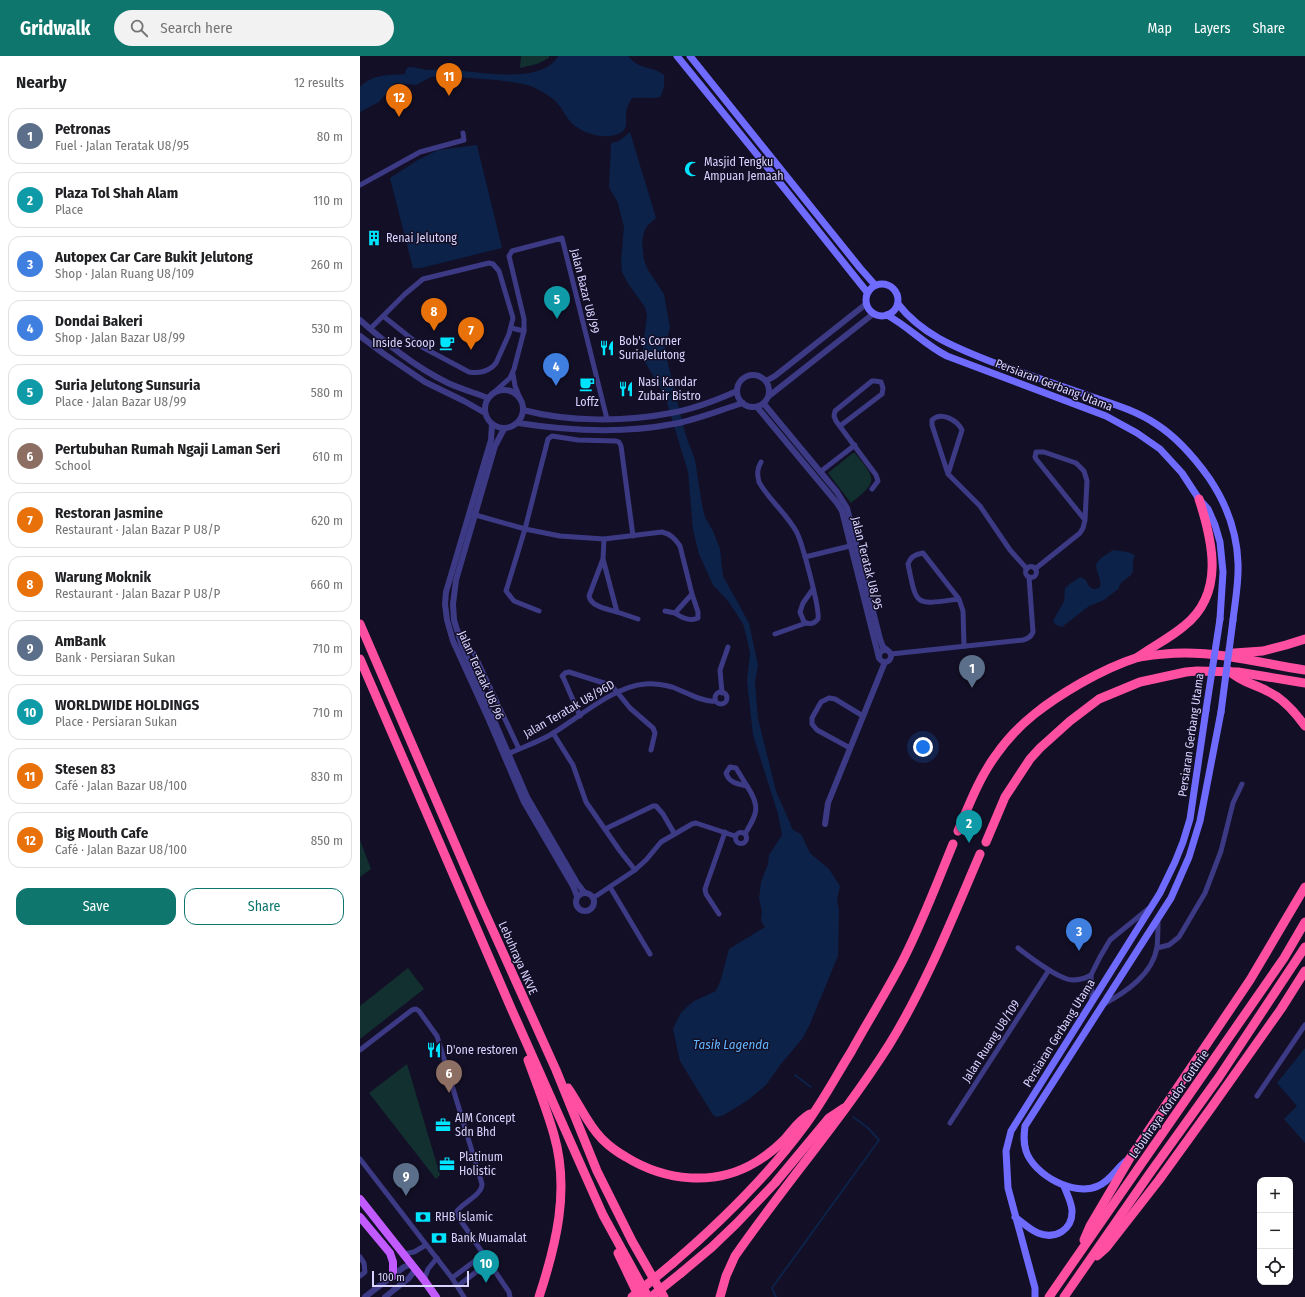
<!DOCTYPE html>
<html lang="en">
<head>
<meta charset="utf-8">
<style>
	:root { --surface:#fff; --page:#f2f2f2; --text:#202124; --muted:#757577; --line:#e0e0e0; --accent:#0f766e }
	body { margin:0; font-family:"Fira Sans Condensed",sans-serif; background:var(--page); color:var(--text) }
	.controls { position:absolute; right:12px; bottom:12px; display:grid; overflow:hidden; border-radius:8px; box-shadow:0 1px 3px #0004 }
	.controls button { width:36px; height:36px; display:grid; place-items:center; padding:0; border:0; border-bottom:1px solid var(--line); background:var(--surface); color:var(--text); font:20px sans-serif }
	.scale { position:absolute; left:12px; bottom:10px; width:97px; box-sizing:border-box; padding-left:4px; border:2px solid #d9d4ff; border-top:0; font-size:11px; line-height:14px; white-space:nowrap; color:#d9d4ff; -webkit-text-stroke:3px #130f26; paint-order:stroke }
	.you { position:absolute; left:563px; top:691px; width:14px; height:14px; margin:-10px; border:3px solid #fff; border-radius:50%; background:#1a73e8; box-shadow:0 0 0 6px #1a73e833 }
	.badge { display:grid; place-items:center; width:26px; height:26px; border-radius:50%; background:var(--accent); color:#fff; font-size:13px; font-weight:700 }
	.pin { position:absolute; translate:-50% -33px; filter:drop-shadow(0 1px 2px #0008) }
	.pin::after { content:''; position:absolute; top:21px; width:14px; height:12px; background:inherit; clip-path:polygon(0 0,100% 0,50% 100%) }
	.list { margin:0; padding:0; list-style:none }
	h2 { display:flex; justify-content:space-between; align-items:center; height:52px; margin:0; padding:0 16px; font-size:17px }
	h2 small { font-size:13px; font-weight:400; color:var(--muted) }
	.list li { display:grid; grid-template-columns:26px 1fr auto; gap:12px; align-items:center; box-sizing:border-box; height:56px; margin:0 8px 8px; padding:0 8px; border:1px solid var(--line); border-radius:12px }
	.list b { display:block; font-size:15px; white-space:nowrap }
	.list p { margin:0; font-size:13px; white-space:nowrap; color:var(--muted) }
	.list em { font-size:13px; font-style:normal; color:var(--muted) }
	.actions { display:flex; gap:8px; padding:12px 16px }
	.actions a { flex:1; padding:9px 0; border:1px solid var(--accent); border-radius:12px; text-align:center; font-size:14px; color:var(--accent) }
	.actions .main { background:var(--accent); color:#fff }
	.icon { flex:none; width:22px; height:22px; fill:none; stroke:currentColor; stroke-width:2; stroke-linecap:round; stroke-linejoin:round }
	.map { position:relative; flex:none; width:945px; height:1241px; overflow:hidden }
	header { display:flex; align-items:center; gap:24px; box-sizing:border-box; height:56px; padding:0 20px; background:var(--accent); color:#fff }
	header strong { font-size:19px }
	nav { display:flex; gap:22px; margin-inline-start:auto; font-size:14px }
	.search { width:280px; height:36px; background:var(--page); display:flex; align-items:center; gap:10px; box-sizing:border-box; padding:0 14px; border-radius:22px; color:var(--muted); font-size:15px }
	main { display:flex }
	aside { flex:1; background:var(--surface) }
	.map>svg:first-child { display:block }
	.green { fill:#12302f }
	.water { fill:#0c2248 }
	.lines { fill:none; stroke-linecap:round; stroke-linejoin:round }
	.stream { stroke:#0c2248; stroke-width:2 }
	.minor { stroke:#3d3a85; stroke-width:5 }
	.tertiary { stroke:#3d3a85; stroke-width:6 }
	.secondary { stroke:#6f6bff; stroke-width:7 }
	.primary { stroke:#c25bff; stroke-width:8 }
	.motorway { stroke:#ff4fa3; stroke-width:9 }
	.secondary-bridge { stroke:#6f6bff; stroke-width:7 }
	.motorway-bridge { stroke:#ff4fa3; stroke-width:9 }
	.labels { text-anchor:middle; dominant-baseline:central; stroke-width:3; stroke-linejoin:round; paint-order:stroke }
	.poi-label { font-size:12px; fill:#d9d4ff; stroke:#130f26; text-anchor:start }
	.street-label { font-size:12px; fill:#d9d4ff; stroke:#130f26 }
	.water-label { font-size:13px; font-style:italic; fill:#62b6ff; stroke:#130f26 }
</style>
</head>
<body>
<header>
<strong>Gridwalk</strong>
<div class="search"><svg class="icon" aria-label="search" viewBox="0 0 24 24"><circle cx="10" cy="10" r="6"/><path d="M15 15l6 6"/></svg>Search here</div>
<nav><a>Map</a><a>Layers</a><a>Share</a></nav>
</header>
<main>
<aside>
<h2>Nearby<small>12 results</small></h2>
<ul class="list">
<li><span class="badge" style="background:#5c6f8a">1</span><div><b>Petronas</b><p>Fuel · Jalan Teratak U8/95</p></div><em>80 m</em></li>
<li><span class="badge" style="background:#0f9aa8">2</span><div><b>Plaza Tol Shah Alam</b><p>Place</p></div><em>110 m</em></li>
<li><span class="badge" style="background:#3f7fe0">3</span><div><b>Autopex Car Care Bukit Jelutong</b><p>Shop · Jalan Ruang U8/109</p></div><em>260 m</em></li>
<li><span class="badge" style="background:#3f7fe0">4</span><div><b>Dondai Bakeri</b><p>Shop · Jalan Bazar U8/99</p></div><em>530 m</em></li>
<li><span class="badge" style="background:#0f9aa8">5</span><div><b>Suria Jelutong Sunsuria</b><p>Place · Jalan Bazar U8/99</p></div><em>580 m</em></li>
<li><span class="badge" style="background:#8d6e63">6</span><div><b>Pertubuhan Rumah Ngaji Laman Seri</b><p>School</p></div><em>610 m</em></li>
<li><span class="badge" style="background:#e8710a">7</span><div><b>Restoran Jasmine</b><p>Restaurant · Jalan Bazar P U8/P</p></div><em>620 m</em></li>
<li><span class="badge" style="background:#e8710a">8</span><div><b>Warung Moknik</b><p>Restaurant · Jalan Bazar P U8/P</p></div><em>660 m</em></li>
<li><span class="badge" style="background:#5c6f8a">9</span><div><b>AmBank</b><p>Bank · Persiaran Sukan</p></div><em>710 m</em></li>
<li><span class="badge" style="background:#0f9aa8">10</span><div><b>WORLDWIDE HOLDINGS</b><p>Place · Persiaran Sukan</p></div><em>710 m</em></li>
<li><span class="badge" style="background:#e8710a">11</span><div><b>Stesen 83</b><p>Café · Jalan Bazar U8/100</p></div><em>830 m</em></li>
<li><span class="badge" style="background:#e8710a">12</span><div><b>Big Mouth Cafe</b><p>Café · Jalan Bazar U8/100</p></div><em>850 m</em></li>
</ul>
<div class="actions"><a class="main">Save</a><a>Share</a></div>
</aside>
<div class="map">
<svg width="945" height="1241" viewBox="0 0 945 1241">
	<rect width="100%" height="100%" fill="#130f26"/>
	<!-- green -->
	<g class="green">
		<path d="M161 0H189V2L177 8 160 12Z"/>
		<path d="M493 397H495C516 423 519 425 491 447L468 417Z"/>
		<path d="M0 784 11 813 0 821Z"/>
		<path d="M48 912 64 933 0 983V950Z"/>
		<path d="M47 1008 80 1119 76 1123 9 1037Z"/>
	</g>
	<!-- water -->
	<g class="water">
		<path d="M198 0H268C281 15 291 9 304 19 305 28 304 34 300 41 290 43 282 41 272 42 269 47 266 52 266 59 266 67 268 73 260 77 245 85 219 77 209 64 205 59 202 52 197 47 192 41 184 37 177 33 161 23 99 22 78 20L71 21 56 29 35 27 19 46 0 56V31C14 17 28 20 45 18L46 13 49 11C55 11 61 13 67 14 75 14 82 13 89 13 116 16 183 29 198 0Z"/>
		<path d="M270 76 296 162 287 170 284 176 282 186 284 204 288 214 304 238 310 272 305 290V295L325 377 335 404 342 449 345 461 353 475 360 493 363 520 389 567 398 609 395 627 398 663 416 735 433 774 441 778 450 797 469 813 480 830 477 843 479 855 478 900 450 968 442 983 421 1008 406 1029 388 1044 364 1059 356 1061 353 1059 320 1005 313 973 320 958 328 950 334 945 356 935 361 923 369 893 405 871 401 865 402 855 399 843 401 826 408 808 409 799 422 779 418 758 393 679 387 625 390 597 387 583 383 568 378 560 368 545 353 529 339 498 333 474 328 416 305 340 285 306 283 290 287 260 285 251 269 229 262 216 261 205 264 171 258 147 249 131 251 87 259 85Z"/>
		<path d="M117 89 142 192 61 212H53L30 122 58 104 78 94Z"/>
		<path d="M753 494 768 496 775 499 773 504V515L771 519 761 527 758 533 744 544 729 550 702 571 696 569 693 565 704 545 705 532 711 527 720 521 726 524C728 531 733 536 740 531 742 523 736 517 736 508L741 502Z"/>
		<path d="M945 992V1087L924 1063 937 1050 917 1027Z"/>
	</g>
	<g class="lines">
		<!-- stream -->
		<g class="stream">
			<path d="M435 1019 451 1031"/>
			<path d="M416 1241 412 1232 519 1084 507 1071 493 1061"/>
		</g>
		<!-- minor -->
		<g class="minor">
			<path d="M0 129 60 96 104 84 103 77"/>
			<path d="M151 272 164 275"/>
			<path d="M10 273 45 238 63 223 129 207 133 208 139 215 153 262 149 278 136 307C130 315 119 318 109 316L62 291 23 260"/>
			<path d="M153 318 155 330 160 342"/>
			<path d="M132 338 150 322 154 313 164 275V263L149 200 152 195 202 182 247 363"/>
			<path d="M480 370 522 338 523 332 521 326 515 325H512L475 355 474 360 476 365 516 419 518 425 512 433"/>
			<path d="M401 406C397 413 397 418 399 426 409 444 426 457 436 475 442 485 460 553 458 563 454 568 450 569 444 566L440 556 443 547 453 533"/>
			<path d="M460 416 495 389"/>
			<path d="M588 418 602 374C597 364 581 355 572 364V369L588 418 620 450 650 494 667 513"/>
			<path d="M112 458 165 473 200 480 244 483 302 476C311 478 315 483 320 490L332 538 338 556V562C330 566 322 562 315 557L332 538"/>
			<path d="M445 501 494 489"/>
			<path d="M243 503 229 540C231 551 248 553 257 556L243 503 244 483"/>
			<circle cx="671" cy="516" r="5.5"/>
			<path d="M675 513 720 477 723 472 725 464 727 425 724 415 716 407 684 396H676L675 401 676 403 725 464"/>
			<path d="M599 543C554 549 557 551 548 508 550 501 556 498 563 497L599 543 603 555 604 590"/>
			<path d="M179 555 154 545 146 535 165 473 188 383 192 380 218 384 256 385 259 386 261 390 273 480"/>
			<path d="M305 555 315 557"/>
			<path d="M257 556 278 563"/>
			<path d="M415 578 446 567"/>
			<path d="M102 590 111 594 115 599 159 693"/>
			<path d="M531 598 663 584C668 583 671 581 673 576L669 521"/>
			<circle cx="361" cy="642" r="6"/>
			<path d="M362 637 360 614 368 591"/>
			<path d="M220 660 203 621 202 620 205 617 209 616 247 628 253 631 270 652 293 672 295 677 291 694"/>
			<path d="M193 677 213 709 226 746 260 795 275 814"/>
			<path d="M490 692 457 674 452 668V662L461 646 469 642 475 643 503 660"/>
			<path d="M146 699C160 692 176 687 190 679 217 663 254 630 285 628 294 627 304 629 312 631 324 635 343 647 355 645"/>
			<path d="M370 711 376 712 387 730C378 728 369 727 366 717Z"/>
			<path d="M245 773 293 750H296L303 758 314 777"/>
			<circle cx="381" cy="782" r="5.5"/>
			<path d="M385 778C397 758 401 751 387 730"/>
			<path d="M250 831 290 898"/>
			<path d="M233 842 275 814 286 804 301 786 332 768 336 767 375 780"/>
			<path d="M359 858 346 838 345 833 365 776"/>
			<path d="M658 892C670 901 699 924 713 924 720 924 726 922 731 919"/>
			<path d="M797 892 809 889 819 881 845 837 861 795 873 747 882 728"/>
			<path d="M732 945 731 919 740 901 750 884 788 853"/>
			<path d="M744 948C766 936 793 918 797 891 798 882 798 872 798 863"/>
			<path d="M0 994 52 954 56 953 59 955 77 980 122 1128C122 1139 104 1146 97 1155L99 1162 149 1236 150 1241"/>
			<path d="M897 1040 945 969"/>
			<path d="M590 1067 689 914"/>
			<path d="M0 1103 92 1222 124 1198"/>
			<path d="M43 1198 54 1196 66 1189"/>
			<path d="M0 1201 4 1207 5 1216 0 1220"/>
			<path d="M92 1222 104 1241"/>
			<path d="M64 1224 68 1213 77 1202"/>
			<path d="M98 1230 129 1206"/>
		</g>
		<!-- tertiary -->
		<g class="tertiary">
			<path d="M0 264C27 288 55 311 88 327 101 333 115 337 128 342"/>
			<path d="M0 280 24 298 65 326 104 345 125 357"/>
			<circle cx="393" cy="335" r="16"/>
			<path d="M406 325 415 320 506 248"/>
			<circle cx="144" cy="353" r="19"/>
			<path d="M409 340 513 258"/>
			<path d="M404 348 477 436 487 452 520 583 523 591 527 594"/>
			<path d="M397 351 477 447 482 455 519 602"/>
			<path d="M163 354C208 366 265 366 311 357 334 353 357 344 377 335"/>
			<path d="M158 367C209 375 261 378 313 368 336 364 360 354 383 347"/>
			<path d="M132 368 131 384 86 536 85 548 87 564 93 585 129 664 164 746 213 830 217 840"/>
			<path d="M144 373 135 390 96 524 93 548 94 564 102 590 167 741 217 827 224 836"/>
			<circle cx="525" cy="600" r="6"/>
			<path d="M465 768 468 747 525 606"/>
			<circle cx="225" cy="846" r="9"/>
			<path d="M5 1241 44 1211 52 1208"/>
			<path d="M25 1241 49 1222 56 1213"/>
		</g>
		<!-- secondary -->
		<g class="secondary">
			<path d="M317 0 420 127 507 236"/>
			<path d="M330 0 500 212 515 229"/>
			<circle cx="522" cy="244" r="16"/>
			<path d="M538 248C562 279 597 292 632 306 663 317 695 328 727 339 750 347 775 354 796 368 818 382 834 401 849 422 866 447 877 477 878 507 879 526 875 546 873 564"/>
			<path d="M527 259C549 271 565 289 587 300L746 360 777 377 800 393 822 417 839 443 848 453 855 469 860 486 863 516 860 563"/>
			<path d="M766 1105C756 1113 750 1125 738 1130 714 1141 674 1119 666 1095 663 1086 664 1078 665 1070L811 842 829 801 840 765 861 656"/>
			<path d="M655 1161C662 1166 669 1173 678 1177 695 1184 713 1174 712 1154 711 1145 707 1138 704 1130"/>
			<path d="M675 1241V1232L648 1132 646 1095 651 1075 800 837 815 806 823 786 830 763 846 654"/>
		</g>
		<!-- primary -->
		<g class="primary">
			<path d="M0 1143 64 1224 76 1241"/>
			<path d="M0 1161 30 1197 33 1206V1220"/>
		</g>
		<!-- motorway -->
		<g class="motorway">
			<path d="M0 568 121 848 196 1014 237 1115 272 1185 304 1241"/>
			<path d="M874 597 903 595 926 589 945 583"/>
			<path d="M778 601C793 590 810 582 824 570 865 538 853 486 839 443"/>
			<path d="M0 603 151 952 243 1159 288 1241"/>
			<path d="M869 615C883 627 892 627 907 635 923 642 935 656 945 670"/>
			<path d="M598 775C609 749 619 722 636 699 658 667 688 646 721 627 739 617 757 608 776 602 787 599 814 597 825 597 866 597 905 608 945 614"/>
			<path d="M626 786 645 741 670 703 680 692 710 665 739 643 780 626 826 616 837 615 878 616 945 627"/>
			<path d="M168 1004C177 1029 187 1054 194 1079 210 1134 196 1189 179 1241"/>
			<path d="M208 1032C220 1049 227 1068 242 1083 249 1090 257 1096 266 1101 305 1125 355 1131 396 1106 406 1100 416 1092 424 1084 432 1075 439 1064 450 1058"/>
			<path d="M724 1184 730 1170 770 1102 890 924 945 831"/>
			<path d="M258 1197 279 1241"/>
			<path d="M737 1200 746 1192 799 1124 851 1052 921 953 945 915"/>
			<path d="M313 1207C362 1165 408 1120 446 1068 463 1045 476 1020 491 996 508 965 527 935 543 904 562 867 577 827 593 788"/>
			<path d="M321 1217 352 1191 377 1167 415 1127 469 1062 484 1052"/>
			<path d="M360 1241 366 1220 375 1200C425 1128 482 1063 529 989 566 929 592 863 620 798"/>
			<path d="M689 1241 924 902 945 866"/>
			<path d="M704 1241 790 1117 859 1021 945 891"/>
		</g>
		<!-- secondary-bridge -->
		<g class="secondary-bridge">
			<path d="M846 654 860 563"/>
			<path d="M861 656 873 564"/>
		</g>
		<!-- motorway-bridge -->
		<g class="motorway-bridge">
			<path d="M272 1241 313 1207"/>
			<path d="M291 1241 321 1217"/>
		</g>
	</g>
	<!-- icons -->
	<defs>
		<g id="mosque-bare" transform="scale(1.2)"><path d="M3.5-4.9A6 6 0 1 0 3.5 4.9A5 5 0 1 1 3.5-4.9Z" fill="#00e5ff" stroke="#130f26" stroke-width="2.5" paint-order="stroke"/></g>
		<g id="building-bare" transform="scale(1.2)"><path d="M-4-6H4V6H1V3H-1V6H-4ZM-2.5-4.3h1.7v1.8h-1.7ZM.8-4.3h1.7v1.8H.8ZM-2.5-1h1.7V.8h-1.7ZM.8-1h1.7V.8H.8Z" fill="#00e5ff" stroke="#130f26" stroke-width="2.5" paint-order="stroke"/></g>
		<g id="cafe-bare" transform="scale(1.2)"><path d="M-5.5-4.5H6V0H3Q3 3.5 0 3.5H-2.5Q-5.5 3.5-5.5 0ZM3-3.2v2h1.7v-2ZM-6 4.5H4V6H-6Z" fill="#00e5ff" stroke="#130f26" stroke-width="2.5" paint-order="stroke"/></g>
		<g id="restaurant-bare" transform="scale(1.2)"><path d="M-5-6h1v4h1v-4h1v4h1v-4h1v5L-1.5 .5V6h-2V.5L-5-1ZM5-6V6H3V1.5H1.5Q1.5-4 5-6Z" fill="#00e5ff" stroke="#130f26" stroke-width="2.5" paint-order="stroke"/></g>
		<g id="office-bare" transform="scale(1.2)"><path d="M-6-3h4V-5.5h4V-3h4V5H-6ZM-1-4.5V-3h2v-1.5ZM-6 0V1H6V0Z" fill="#00e5ff" stroke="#130f26" stroke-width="2.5" paint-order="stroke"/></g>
		<g id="bank-bare" transform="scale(1.2)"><path d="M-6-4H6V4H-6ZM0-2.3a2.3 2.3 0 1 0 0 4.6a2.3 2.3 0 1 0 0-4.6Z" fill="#00e5ff" stroke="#130f26" stroke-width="2.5" paint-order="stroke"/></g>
	</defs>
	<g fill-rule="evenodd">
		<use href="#mosque-bare" x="332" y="113"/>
		<use href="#building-bare" x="14" y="182"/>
		<use href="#cafe-bare" x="87" y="287"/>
		<use href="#restaurant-bare" x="247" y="292"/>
		<use href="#cafe-bare" x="227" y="328"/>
		<use href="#restaurant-bare" x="266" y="333"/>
		<use href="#restaurant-bare" x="74" y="994"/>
		<use href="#office-bare" x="83" y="1069"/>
		<use href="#office-bare" x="87" y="1108"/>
		<use href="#bank-bare" x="63" y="1161"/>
		<use href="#bank-bare" x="79" y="1182"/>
	</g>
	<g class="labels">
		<!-- poi labels -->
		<g class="poi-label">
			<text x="344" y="106">Masjid Tengku<tspan x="344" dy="14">Ampuan Jemaah</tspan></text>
			<text x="26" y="182">Renai Jelutong</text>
			<text x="259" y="285">Bob's Corner<tspan x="259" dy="14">SuriaJelutong</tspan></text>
			<text x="75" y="287" text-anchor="end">Inside Scoop</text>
			<text x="278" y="326">Nasi Kandar<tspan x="278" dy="14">Zubair Bistro</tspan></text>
			<text x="227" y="346" text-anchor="middle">Loffz</text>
			<text x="86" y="994">D'one restoren</text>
			<text x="95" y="1062">AIM Concept<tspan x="95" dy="14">Sdn Bhd</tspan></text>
			<text x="99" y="1101">Platinum<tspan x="99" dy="14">Holistic</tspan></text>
			<text x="75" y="1161">RHB Islamic</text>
			<text x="91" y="1182">Bank Muamalat</text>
		</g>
		<!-- street labels -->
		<g class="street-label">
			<text transform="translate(225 235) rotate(76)">Jalan Bazar U8/99</text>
			<text transform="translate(694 329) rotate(21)">Persiaran Gerbang Utama</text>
			<text transform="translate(507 507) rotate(76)">Jalan Teratak U8/95</text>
			<text transform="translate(121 619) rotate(66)">Jalan Teratak U8/96</text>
			<text transform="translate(209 653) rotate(-30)">Jalan Teratak U8/96D</text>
			<text transform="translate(831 679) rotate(-82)">Persiaran Gerbang Utama</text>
			<text transform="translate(158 902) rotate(66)">Lebuhraya NKVE</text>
			<text transform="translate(699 977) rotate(-58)">Persiaran Gerbang Utama</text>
			<text transform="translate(631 985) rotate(-57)">Jalan Ruang U8/109</text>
			<text transform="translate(809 1048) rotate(-55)">Lebuhraya Koridor Guthrie</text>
		</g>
		<!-- water labels -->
		<g class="water-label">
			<text x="371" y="988">Tasik Lagenda</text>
		</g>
	</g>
</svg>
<div class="controls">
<button>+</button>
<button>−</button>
<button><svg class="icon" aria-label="locate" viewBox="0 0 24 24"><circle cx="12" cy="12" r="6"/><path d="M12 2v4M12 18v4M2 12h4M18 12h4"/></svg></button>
</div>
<div class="scale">100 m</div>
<div class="you"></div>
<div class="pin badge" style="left:612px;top:632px;background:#5c6f8a">1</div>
<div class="pin badge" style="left:609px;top:787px;background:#0f9aa8">2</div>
<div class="pin badge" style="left:719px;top:895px;background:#3f7fe0">3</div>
<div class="pin badge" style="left:196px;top:330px;background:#3f7fe0">4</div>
<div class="pin badge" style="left:197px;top:263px;background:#0f9aa8">5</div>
<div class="pin badge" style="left:89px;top:1037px;background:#8d6e63">6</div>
<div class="pin badge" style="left:111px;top:294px;background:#e8710a">7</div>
<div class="pin badge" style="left:74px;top:275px;background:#e8710a">8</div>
<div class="pin badge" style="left:46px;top:1140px;background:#5c6f8a">9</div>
<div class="pin badge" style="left:126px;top:1227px;background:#0f9aa8">10</div>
<div class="pin badge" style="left:89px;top:40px;background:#e8710a">11</div>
<div class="pin badge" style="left:39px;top:61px;background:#e8710a">12</div>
</div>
</main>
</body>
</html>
